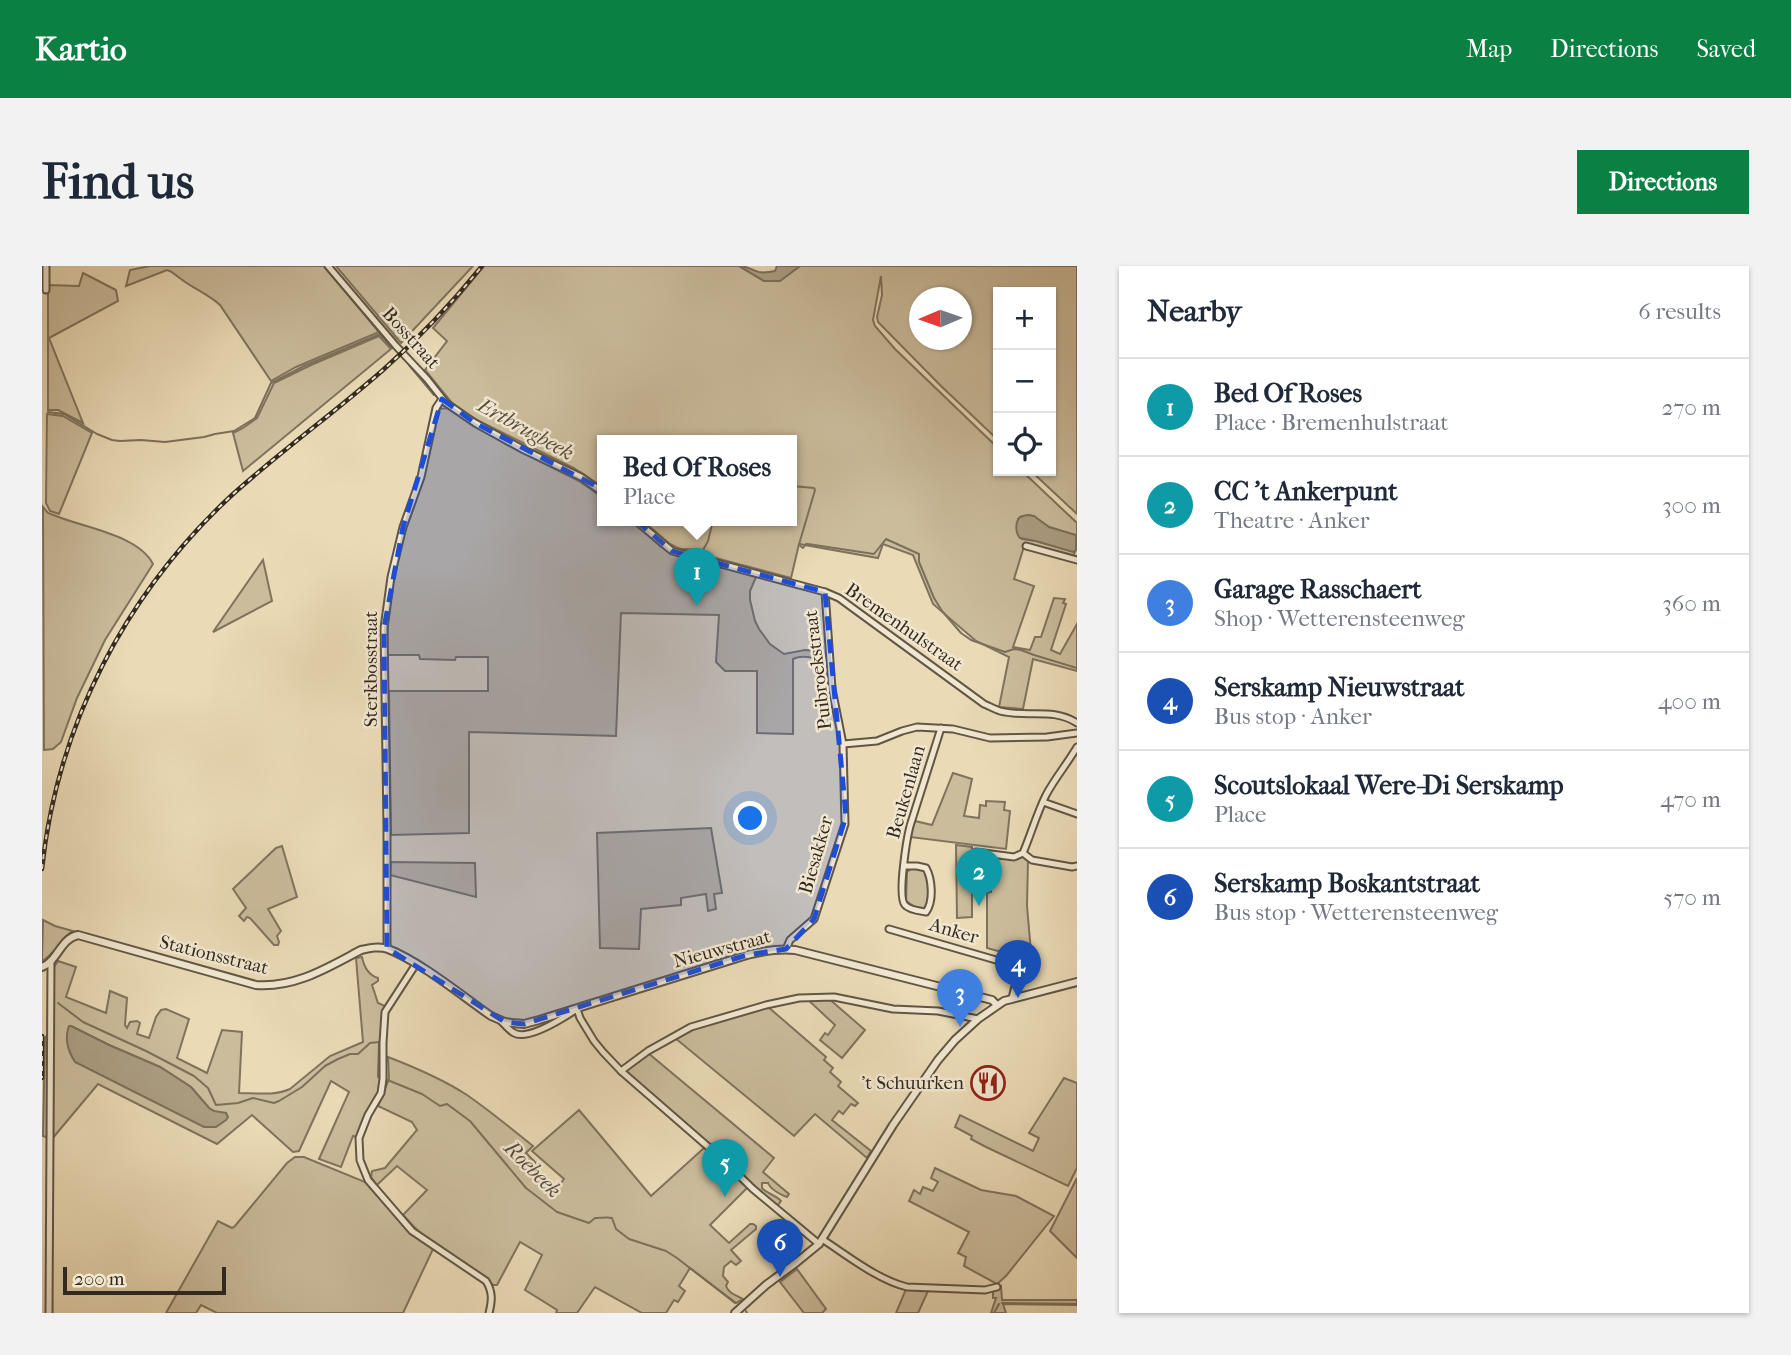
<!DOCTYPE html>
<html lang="en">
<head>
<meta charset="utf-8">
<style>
	:root { --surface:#fff; --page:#f2f2f3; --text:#1f2937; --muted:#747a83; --line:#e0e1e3; --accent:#0b8043 }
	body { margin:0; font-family:"IM FELL French Canon",serif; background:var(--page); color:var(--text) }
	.controls { position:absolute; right:21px; top:21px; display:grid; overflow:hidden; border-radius:0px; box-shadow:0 2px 5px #0004 }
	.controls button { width:63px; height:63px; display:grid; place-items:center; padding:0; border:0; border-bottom:2px solid var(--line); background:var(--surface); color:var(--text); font:35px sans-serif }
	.compass { position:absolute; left:867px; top:21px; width:63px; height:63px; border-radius:50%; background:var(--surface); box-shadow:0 2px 5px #0004; rotate:268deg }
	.scale { position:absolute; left:21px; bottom:18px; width:163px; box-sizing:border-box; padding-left:7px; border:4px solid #332a1f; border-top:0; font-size:19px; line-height:24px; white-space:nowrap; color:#332a1f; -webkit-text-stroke:5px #f1e7d0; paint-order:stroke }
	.you { position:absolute; left:709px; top:553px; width:24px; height:24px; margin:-18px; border:5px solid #fff; border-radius:50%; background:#1a73e8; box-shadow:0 0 0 10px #1a73e833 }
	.badge { display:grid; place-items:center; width:46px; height:46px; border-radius:50%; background:var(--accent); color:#fff; font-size:23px; font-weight:700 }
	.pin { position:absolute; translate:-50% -58px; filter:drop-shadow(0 2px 4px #0008) }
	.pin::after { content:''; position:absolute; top:37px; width:24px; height:21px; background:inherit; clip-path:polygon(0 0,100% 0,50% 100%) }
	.popup { position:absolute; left:555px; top:169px; width:200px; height:91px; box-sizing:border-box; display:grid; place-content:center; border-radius:0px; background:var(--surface); filter:drop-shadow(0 2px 5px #0005); font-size:23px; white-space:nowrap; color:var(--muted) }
	.popup b { font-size:26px; color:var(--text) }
	.popup::after { content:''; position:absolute; left:50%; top:100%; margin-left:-14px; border:14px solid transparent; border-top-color:var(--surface) }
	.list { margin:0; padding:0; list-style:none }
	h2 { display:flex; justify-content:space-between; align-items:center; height:91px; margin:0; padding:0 28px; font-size:30px }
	h2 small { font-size:23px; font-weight:400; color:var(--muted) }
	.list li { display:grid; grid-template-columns:46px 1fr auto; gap:21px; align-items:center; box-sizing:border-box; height:98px; padding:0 28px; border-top:2px solid var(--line) }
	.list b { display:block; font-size:26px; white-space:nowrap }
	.list p { margin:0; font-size:23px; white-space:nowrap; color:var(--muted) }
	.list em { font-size:23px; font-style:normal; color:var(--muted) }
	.icon { flex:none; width:38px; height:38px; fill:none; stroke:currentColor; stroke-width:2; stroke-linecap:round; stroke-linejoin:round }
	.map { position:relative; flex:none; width:1035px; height:1047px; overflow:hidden; border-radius:0px }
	header { display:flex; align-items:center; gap:42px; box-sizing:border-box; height:98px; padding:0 35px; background:var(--accent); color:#fff }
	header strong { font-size:33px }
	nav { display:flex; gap:38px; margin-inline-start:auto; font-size:24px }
	.intro { display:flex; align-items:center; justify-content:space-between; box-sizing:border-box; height:168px; padding:0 42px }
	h1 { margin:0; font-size:49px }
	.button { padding:18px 32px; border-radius:0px; background:var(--accent); color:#fff; font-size:24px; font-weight:700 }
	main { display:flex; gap:42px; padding:0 42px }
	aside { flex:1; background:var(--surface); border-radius:0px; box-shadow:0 2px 5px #0004 }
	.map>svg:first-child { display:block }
	.green { fill:#cbbc9c; stroke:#7f735e; stroke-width:2; fill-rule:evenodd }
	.water { fill:#ac9e83; stroke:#7c705b; stroke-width:2 }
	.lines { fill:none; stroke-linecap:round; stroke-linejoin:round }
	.stream { stroke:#7c705b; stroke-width:2 }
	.minor-casing { stroke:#615645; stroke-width:9 }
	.tertiary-casing { stroke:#615645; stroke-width:10 }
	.minor { stroke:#f1e7d0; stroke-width:5 }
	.tertiary { stroke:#f1e7d0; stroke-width:6 }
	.rail-casing { stroke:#332a1f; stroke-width:4.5 }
	.rail { stroke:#f1e7d0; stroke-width:2; stroke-dasharray:5; stroke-linecap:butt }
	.marked { fill:#1d4ed8; fill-opacity:0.2; stroke:#1d4ed8; stroke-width:5; stroke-dasharray:14 9; stroke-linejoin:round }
	.labels { text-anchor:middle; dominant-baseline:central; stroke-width:5; stroke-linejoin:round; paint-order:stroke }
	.street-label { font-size:19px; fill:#332a1f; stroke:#f1e7d0 }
	.poi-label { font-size:19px; fill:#332a1f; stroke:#f1e7d0; text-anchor:end }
	.water-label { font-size:21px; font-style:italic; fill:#574d3d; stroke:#f1e7d0 }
</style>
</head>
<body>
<header>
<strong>Kartio</strong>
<nav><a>Map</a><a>Directions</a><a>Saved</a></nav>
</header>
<div class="intro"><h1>Find us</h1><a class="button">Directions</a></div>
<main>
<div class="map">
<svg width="1035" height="1047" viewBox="0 0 1035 1047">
	<rect width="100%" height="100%" fill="#eadab6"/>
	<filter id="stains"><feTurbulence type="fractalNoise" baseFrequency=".00286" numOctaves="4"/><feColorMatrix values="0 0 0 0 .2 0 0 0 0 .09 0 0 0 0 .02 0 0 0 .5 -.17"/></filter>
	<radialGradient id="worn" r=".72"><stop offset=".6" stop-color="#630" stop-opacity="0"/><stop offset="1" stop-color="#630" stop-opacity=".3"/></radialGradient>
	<!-- green -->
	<g class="green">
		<path d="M108 0H282L337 66 254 101 229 115 178 39C166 28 152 23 139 13 133 9 132 6 125 4L84 20 88 4Z"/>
		<path d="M294 0H431L359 77Z"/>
		<path d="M442 0H697L722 15H737L758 0H1035V248L989 205H1009V26H956V174L899 120 836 56 835 51 840 29 839 10 831 54 833 60 853 83 956 182V205H980L1035 257V270L1007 261 988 249 979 251 976 253 980 273 994 275 1033 286 1031 290 983 277 972 313 992 320 971 381 988 384 993 371H999L1012 332 1023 333 1021 337 1024 338 1009 384 1018 388 1035 358V405L991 393 981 443 957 441 967 391 934 375 891 338 871 289 841 278 836 292 757 278 749 312 636 282 628 278 600 254H750V174H560V221L532 202 425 149 410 137 383 104 405 75 391 62ZM878 32H920V74H878Z"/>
		<path d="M41 7 74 24 76 35 7 72 41 157 16 144H6V19L37 20Z"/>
		<path d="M337 70 349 83 201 205 191 167 201 162 215 152 232 117 269 99Z"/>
		<path d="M405 142 465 179 537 215 560 231V254H589L619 281 631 287 672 297 714 311 708 325V334L713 355 717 363 728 378 742 388 763 384 784 386 786 395C775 393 761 388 751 393V468L715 467V405H683L674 396 677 349 579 347 574 470 427 466V567L349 569 347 425H446V391H414L413 394 378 393 377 389H345L346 357 351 317 362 269 381 215 396 148 398 143Z"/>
		<path d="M5 148 21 150 50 167 17 248 8 245 4 237Z"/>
		<path d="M1 241 6 247 14 250C43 262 96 269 111 298L63 374 35 432 19 476 11 483 2 484Z"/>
		<path d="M221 294 230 335 171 366Z"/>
		<path d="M911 507 930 513 922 550 937 552 938 539 944 540V535L963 536 962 544 968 545 964 583 868 571 873 555 890 559Z"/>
		<path d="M669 562 680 627 672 628 674 643 666 645 664 628 639 632V639L599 643 597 683 558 682 555 567Z"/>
		<path d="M914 579 930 581V651L915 652Z"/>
		<path d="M240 580 255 631 226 643 239 665 235 670 237 676 236 679H232L208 652 205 651 202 655 197 650 204 642 191 623 234 582Z"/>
		<path d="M949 591 972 594 981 591 986 594 985 640 989 686 976 682 974 690 945 682V627L949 626Z"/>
		<path d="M349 596 433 597 434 631 348 609Z"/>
		<path d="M870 602 882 604C889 614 888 627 886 639L882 642 873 641 864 635 865 606Z"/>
		<path d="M1 654 13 660 31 665C18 672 13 689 0 695Z"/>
		<path d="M320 691C322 701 326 709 336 712V715L330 719 336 737 343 740C338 767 343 794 338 820 334 838 319 851 315 871L311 870 299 901 277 893 307 826 289 815 257 885 251 886 210 849 175 878 56 818 10 873 1 870 3 771 11 766 12 701 16 695 34 701 24 731 64 747 68 725 85 732 83 759 85 762 88 756 95 755 98 757 95 768 107 772 114 751 119 744 124 743 147 753 135 792 165 807 180 764 200 766 197 827C213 827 233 830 248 823L288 790 321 776 314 692ZM29 760 67 779 118 801 149 821 167 842 172 845Z"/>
		<path d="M786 732 823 764 800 792 778 774 783 767 786 769 793 759 765 733Z"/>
		<path d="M725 740 784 791 782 794 791 802 788 806 799 816 796 820 816 837 813 840 809 838 801 848 797 845 790 854 829 885 825 892 773 848 752 870 633 772 652 762Z"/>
		<path d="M606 787 732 892 721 906 747 928 745 931C739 929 728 923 726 917H720V922C725 928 734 929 739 935L735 940 675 886 583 806 588 800Z"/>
		<path d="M346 791C372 801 402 814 425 829 448 845 470 863 491 880L484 887 496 899 492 901 514 924 522 913 490 885 537 844 609 930 663 881 706 921 668 959 687 977 708 958H711L714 960V963L689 984 699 995 694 999 689 995 682 1001 681 1010 686 1016 684 1020C687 1028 694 1029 701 1033L694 1037 648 1002 637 1020 643 1025 636 1036 632 1034 624 1047H600L553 1021 535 1047H514L515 1044 483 1024 500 989 478 976 455 1019H451C433 1001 410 991 390 977 379 969 370 959 361 949L385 924 355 900 335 919 329 911 330 905 343 902 375 864 370 856 336 840 347 813Z"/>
		<path d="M1022 812 1035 817V902L1026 920 942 880 929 873 930 870 913 861 918 849 991 885 997 872 987 867Z"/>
		<path d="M253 891H262L323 916 371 968 391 983 361 1047H175L159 1039 154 1047H124L176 955 190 962 193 960 245 897Z"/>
		<path d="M893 902 939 924 974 930 1012 950 964 1010 955 1018 922 1000 924 991 916 987 927 966 867 935 872 924 878 928 881 921 891 925 896 916 889 912Z"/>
		<path d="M1035 912V992L1008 965Z"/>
		<path d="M755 1003 784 1043 780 1047H762L738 1016Z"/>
		<path d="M959 1020 960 1034H1035V1039L961 1038 964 1047H949L954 1032H951V1024Z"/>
		<path d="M864 1023 886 1025 876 1047H854Z"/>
	</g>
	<!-- water -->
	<g class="water">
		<path d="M697 0C706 0 709 4 717 6 722 7 728 6 733 5L735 0H758L738 15H722Z"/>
		<path d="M985 249 992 250 1007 261 1034 269V284L1031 286 994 275 978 272C973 266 973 256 978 251Z"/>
		<path d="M27 760H29L67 779 118 801 149 821 167 842 172 845 184 847 186 851 184 854 174 861H162L33 796C26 785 22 773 27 760Z"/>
	</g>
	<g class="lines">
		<!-- stream -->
		<g class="stream">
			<path d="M367 99 392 129"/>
			<path d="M397 124 410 138"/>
			<path d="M6 146 22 148 55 168 70 174 78 175 99 174 123 176 162 171 173 168 192 165 213 152 229 117 262 100 338 68 350 82"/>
			<path d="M429 151 472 175 540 207 560 221"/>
			<path d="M750 220 772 222 773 224 758 275 757 279 761 282 764 278H766L832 288 844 273 877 288V296L892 332 900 345 919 367 929 374 963 386 972 383 979 384 992 389 1035 402"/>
			<path d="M598 254 621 273"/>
			<path d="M641 283 661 284 666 275 671 254"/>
			<path d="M16 737 41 756 104 785 152 810 166 822 174 839 196 837 211 832 232 837 237 835 260 821 283 800 296 793 308 788H316L328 777 337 776 336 811 338 812"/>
			<path d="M343 813 380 828 398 840 405 838 428 855 484 922 515 946 547 957 553 952C558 952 567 951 570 952L574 963 587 973 624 985 635 992 693 1037"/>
			<path d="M960 1037 1035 1038"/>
			<path d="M704 1045 705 1047"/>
			<path d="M952 1047 957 1038"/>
		</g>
		<!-- minor casing -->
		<g class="minor-casing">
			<g id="minor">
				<path d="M286 0 354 80 385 113 404 137 433 157 482 184 539 211 560 226"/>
				<path d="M4 24V0"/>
				<path d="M593 254 630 285 783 326 797 332 942 438C947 440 952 443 958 445 984 452 1011 441 1035 457"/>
				<path d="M984 280 1035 294"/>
				<path d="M801 478 835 475 860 465 875 461 911 463 948 472 1005 471 1035 467"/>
				<path d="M1001 536 1035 548"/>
				<path d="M934 586 972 591 981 587C989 568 995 547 1004 529 1013 512 1025 498 1035 481"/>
				<path d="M981 587 990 594 1030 601 1035 600"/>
				<path d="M862 600H875L884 602C890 613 892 635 884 646 878 645 867 644 863 639 855 631 865 572 868 560L899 462"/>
				<path d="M847 663 978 701 970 732"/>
				<path d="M345 682V561L342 362 349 311 361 261 379 211 394 142 400 133"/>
				<path d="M744 683 748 674 772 653 803 558 801 478 790 423 783 326"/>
				<path d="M374 698 343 746 341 777V813L339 827 326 849 317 872 318 894 326 914 370 965 444 1015C451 1026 450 1035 447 1047"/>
				<path d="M459 755C463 759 467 764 472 767 486 775 523 751 535 743L538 752 552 775 561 786 579 805 679 892 711 923 777 978"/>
				<path d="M579 805 606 785 649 761 724 739 757 732 792 731 851 743 896 745 936 753"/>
				<path d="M780 973C806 990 836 1014 865 1021L943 1024 955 1021"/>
				<path d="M7 1047 9 696"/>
			</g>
		</g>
		<!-- tertiary casing -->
		<g class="tertiary-casing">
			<g id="tertiary">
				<path d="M0 701C16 695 18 673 36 669L214 719C253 722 285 702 319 684 328 682 337 680 346 683 379 696 419 729 449 750L463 756 470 757 482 758 497 754 705 689C721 685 736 682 753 684L950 734 955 739"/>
				<path d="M693 1047 724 1019 755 996 777 978 851 859 896 794 913 774 936 753 962 735 1035 716"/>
			</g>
		</g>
		<!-- minor -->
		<use href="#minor" class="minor"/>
		<!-- tertiary -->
		<use href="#tertiary" class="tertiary"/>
		<!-- rail casing -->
		<g class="rail-casing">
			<g id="rail">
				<path d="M0 603C15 459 84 327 190 229 239 185 292 147 341 104 377 72 410 37 440 0"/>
				<path d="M0 770V812"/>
			</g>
		</g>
		<!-- rail -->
		<use href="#rail" class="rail"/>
	</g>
	<!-- marked area -->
	<path class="marked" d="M400 133 433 157 552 219 630 285 783 326 804 550 772 653 744 683 705 689 482 758 463 756 345 682 342 362 361 261Z"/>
	<!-- icons -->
	<defs>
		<g id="restaurant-ring" transform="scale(1.75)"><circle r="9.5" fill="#f1e7d0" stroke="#8f2418" stroke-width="1.5"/><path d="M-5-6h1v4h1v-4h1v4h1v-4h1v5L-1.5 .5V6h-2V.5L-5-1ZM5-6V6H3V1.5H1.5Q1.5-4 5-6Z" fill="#8f2418"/></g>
	</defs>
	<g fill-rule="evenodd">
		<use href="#restaurant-ring" x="946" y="817"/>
	</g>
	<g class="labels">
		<!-- street labels -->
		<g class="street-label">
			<text transform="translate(369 72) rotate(48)">Bosstraat</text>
			<text transform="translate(862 361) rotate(35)">Bremenhulstraat</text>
			<text transform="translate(329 403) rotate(-90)">Sterkbosstraat</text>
			<text transform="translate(776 404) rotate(-97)">Puibroekstraat</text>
			<text transform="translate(864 526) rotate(-74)">Beukenlaan</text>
			<text transform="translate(774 589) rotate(-74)">Biesakker</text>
			<text transform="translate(912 665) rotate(16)">Anker</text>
			<text transform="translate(680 683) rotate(-15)">Nieuwstraat</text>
			<text transform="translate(172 689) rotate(14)">Stationsstraat</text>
		</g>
		<!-- poi labels -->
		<g class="poi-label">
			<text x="922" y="817">'t Schuurken</text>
		</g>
		<!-- water labels -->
		<g class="water-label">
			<text transform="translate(484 163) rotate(29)">Ertbrugbeek</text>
			<text transform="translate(491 903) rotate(45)">Roebeek</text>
		</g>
	</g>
	<rect width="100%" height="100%" filter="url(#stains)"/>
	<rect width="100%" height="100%" fill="url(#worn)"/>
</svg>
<div class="controls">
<button>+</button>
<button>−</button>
<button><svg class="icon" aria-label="locate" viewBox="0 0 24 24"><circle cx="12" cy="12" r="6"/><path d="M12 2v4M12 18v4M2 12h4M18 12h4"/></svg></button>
</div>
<svg class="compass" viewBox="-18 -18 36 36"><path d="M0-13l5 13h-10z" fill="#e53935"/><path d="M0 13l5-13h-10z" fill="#747a83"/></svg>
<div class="scale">200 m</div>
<div class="you"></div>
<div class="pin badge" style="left:655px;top:340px;background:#0f9aa8">1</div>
<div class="popup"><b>Bed Of Roses</b>Place</div>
<div class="pin badge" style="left:937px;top:640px;background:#0f9aa8">2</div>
<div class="pin badge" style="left:918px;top:761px;background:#3f7fe0">3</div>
<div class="pin badge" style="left:976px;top:732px;background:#1a4fb4">4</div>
<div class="pin badge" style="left:683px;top:931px;background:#0f9aa8">5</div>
<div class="pin badge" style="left:738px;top:1011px;background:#1a4fb4">6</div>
</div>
<aside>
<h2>Nearby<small>6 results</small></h2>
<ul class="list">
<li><span class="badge" style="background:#0f9aa8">1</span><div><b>Bed Of Roses</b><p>Place · Bremenhulstraat</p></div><em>270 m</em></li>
<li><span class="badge" style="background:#0f9aa8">2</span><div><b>CC 't Ankerpunt</b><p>Theatre · Anker</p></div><em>300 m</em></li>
<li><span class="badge" style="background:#3f7fe0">3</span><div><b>Garage Rasschaert</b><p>Shop · Wetterensteenweg</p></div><em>360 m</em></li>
<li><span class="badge" style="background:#1a4fb4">4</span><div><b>Serskamp Nieuwstraat</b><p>Bus stop · Anker</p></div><em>400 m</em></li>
<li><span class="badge" style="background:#0f9aa8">5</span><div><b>Scoutslokaal Were-Di Serskamp</b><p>Place</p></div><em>470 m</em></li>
<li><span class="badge" style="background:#1a4fb4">6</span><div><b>Serskamp Boskantstraat</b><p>Bus stop · Wetterensteenweg</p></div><em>570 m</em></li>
</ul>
</aside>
</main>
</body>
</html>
